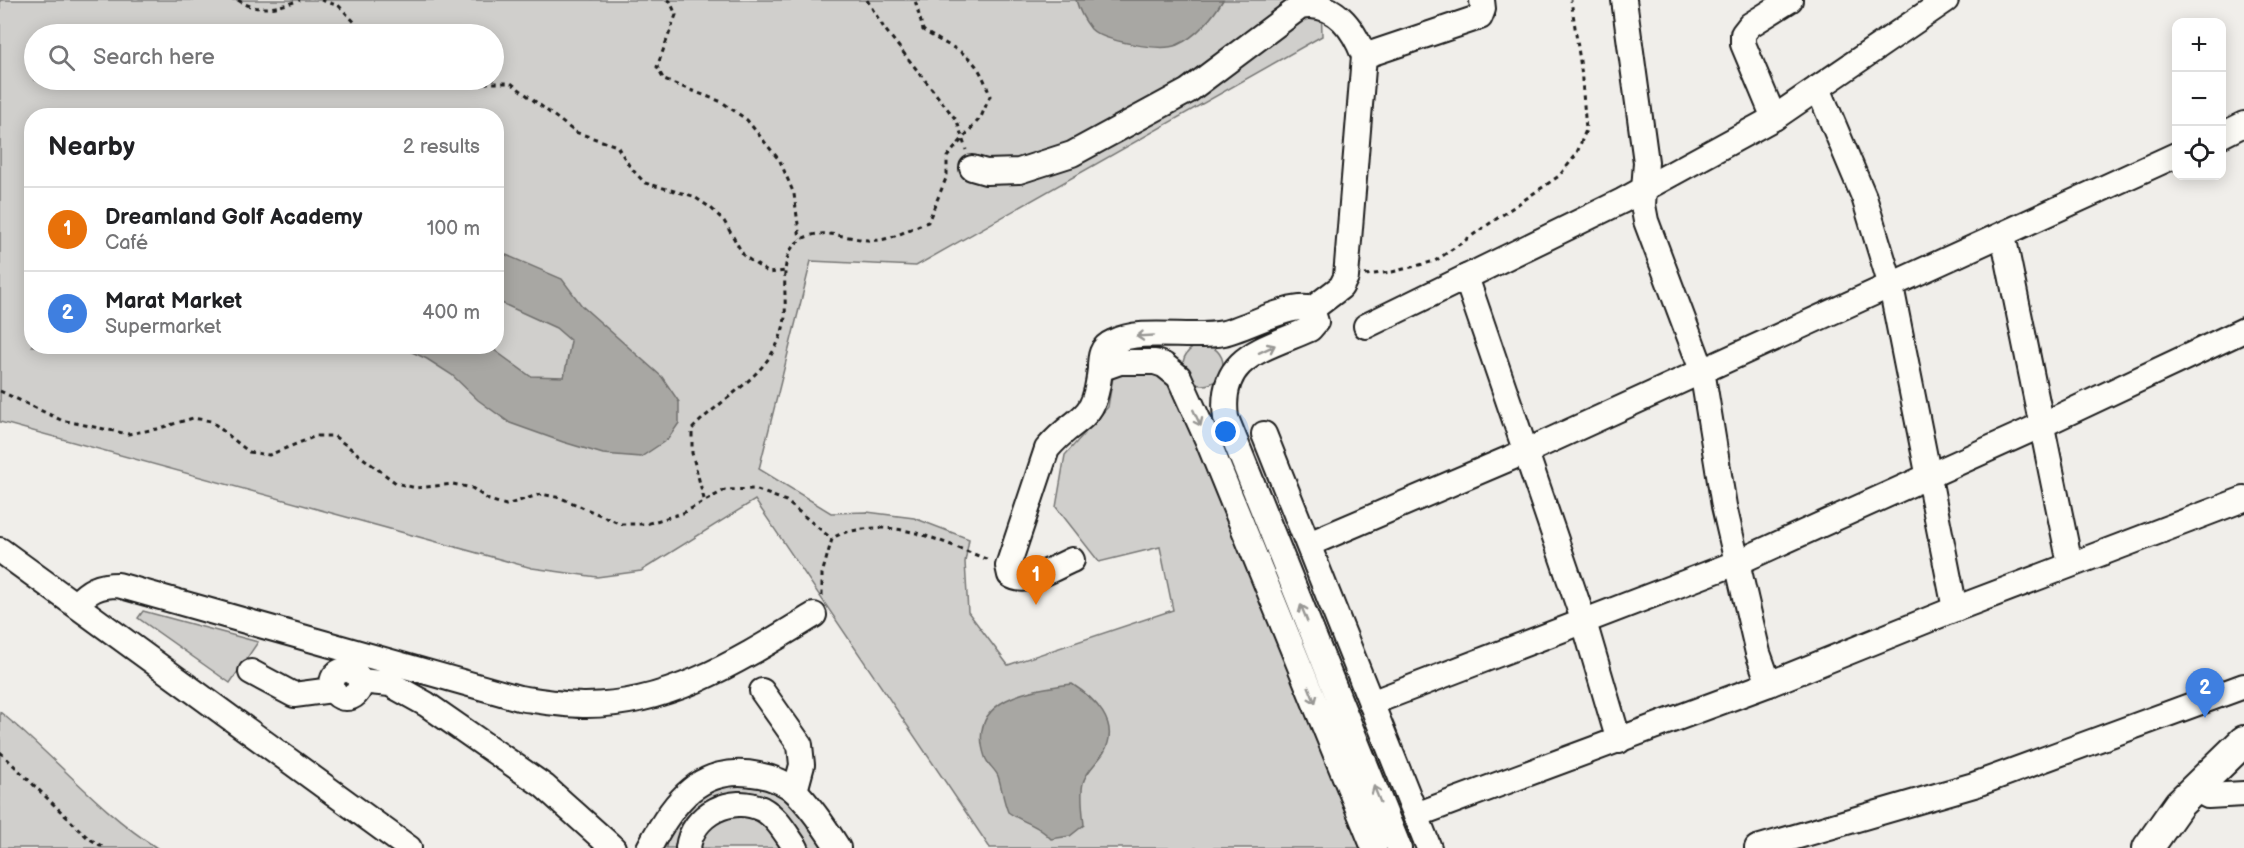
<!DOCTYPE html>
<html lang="en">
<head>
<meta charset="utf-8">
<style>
	:root { --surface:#fff; --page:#f2f2f2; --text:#202124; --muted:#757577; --line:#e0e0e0; --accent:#d1495b }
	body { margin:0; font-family:"Balsamiq Sans",sans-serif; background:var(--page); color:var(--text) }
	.controls { position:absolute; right:18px; top:18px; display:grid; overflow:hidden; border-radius:12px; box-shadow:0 3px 15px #0003 }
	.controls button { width:54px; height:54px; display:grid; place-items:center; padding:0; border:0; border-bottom:2px solid var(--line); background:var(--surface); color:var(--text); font:30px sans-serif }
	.you { position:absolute; left:1226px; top:432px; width:21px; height:21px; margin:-15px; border:4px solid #fff; border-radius:50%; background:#1a73e8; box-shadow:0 0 0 9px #1a73e833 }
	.badge { display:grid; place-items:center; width:39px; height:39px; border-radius:50%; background:var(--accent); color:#fff; font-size:20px; font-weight:700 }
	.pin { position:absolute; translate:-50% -50px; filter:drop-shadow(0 2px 3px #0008) }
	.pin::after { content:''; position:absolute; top:32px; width:21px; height:18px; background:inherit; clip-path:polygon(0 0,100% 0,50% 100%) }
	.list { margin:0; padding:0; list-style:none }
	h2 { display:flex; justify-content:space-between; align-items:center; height:78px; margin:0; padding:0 24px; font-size:26px }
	h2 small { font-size:20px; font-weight:400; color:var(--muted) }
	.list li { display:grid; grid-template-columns:39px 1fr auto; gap:18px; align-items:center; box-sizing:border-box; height:84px; padding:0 24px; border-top:2px solid var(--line) }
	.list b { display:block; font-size:22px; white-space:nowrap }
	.list p { margin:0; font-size:20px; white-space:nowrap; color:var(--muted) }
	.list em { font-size:20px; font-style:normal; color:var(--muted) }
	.icon { flex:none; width:33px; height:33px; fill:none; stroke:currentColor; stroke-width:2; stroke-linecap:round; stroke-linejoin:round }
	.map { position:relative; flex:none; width:2244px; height:848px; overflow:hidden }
	.search { position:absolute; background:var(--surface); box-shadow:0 3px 15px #0003; left:24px; top:24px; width:480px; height:66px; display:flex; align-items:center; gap:15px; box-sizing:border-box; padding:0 21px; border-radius:33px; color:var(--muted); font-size:22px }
	.panel { position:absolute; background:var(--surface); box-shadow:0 3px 15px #0003; left:24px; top:108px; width:480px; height:246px; border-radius:24px }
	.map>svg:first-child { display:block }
	.green { fill:#d0cfcc; stroke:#767674; stroke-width:1.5; fill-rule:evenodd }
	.water { fill:#a8a7a3; stroke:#706f6d; stroke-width:1.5 }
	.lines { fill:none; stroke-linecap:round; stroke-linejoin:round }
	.minor-casing { stroke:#1c1c1c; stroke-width:28 }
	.major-casing { stroke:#1c1c1c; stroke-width:34 }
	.path { stroke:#1c1c1c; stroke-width:3; stroke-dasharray:4.5 4.5; stroke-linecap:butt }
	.minor { stroke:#fdfcf7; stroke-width:24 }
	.major { stroke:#fdfcf7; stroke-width:30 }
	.oneway { stroke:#989794 }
</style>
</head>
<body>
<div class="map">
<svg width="2244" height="848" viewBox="0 0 2244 848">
	<rect width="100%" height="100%" fill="#f0eeea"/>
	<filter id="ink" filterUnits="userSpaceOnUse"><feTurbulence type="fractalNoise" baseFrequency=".0167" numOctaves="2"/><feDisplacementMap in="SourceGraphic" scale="12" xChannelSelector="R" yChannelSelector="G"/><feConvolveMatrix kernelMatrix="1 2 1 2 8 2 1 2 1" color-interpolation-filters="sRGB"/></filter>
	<g filter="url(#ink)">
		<!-- green -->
		<g class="green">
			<path d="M0 0H1321L1322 36 916 266 811 261 759 469 831 513 867 512 914 518 969 539 965 562 968 612 1008 665 1173 610 1160 547 1099 562 1056 507 1065 455 1108 407 1114 371 1162 370 1184 408 1361 848H990L755 500 641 571 597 577 532 568 0 422ZM34 34H494V80H34ZM32 116H496V346H32Z"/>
			<circle cx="1203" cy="365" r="20"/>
			<path d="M143 611 258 642 230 683 138 618Z"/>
			<path d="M0 712C54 755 98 811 157 848H0Z"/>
			<path d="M724 782 773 789 806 820 825 848H666C668 812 695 795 724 782Z"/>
		</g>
		<!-- water -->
		<g class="water">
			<path d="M1076 0H1223C1213 17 1196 37 1177 45 1161 52 1103 41 1091 29 1084 20 1079 11 1076 0Z"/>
			<path d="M497 251 562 279 582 306 662 377 679 402V423L668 439 641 457 603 454 563 442 510 423 478 400 452 375 427 359 401 347H490L530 376 564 377 571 341 556 328 497 301Z"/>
			<path d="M1072 684C1094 698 1121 723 1104 752 1098 762 1086 771 1083 783 1080 795 1083 813 1084 825L1070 836 1051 839C1036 823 1025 824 1008 812 1003 800 1002 788 998 776 995 769 987 764 985 757 965 698 1032 689 1072 684Z"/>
		</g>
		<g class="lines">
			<!-- minor casing -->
			<g class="minor-casing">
				<g id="minor">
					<path d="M1624 0 1646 162 1643 205 1646 221 1702 370 1724 506 1758 653 1769 684"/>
					<path d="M1364 56 1480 17 1483 9 1482 0"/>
					<path d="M1818 88 1864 197 1891 286 1955 609"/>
					<path d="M1774 118 1743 44V34L1750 25 1790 0"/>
					<path d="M2222 135 2244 124"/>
					<path d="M972 168 986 172 1019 171 1072 154 1188 91 1300 7C1334 0 1353 27 1364 56L1346 277 1341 287 1312 309"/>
					<path d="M2003 235 2070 564"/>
					<path d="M1466 277 1584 622 1619 741"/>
					<path d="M1366 326 1622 201 1774 118 1946 0"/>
					<path d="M1264 434 1429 848"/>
					<path d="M1309 544 1527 451 2176 155"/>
					<path d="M0 550 409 848"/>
					<path d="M1072 560C1055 567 1026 587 1010 575L1008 566 1047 449C1079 411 1094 427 1100 369"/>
					<path d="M76 604C89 590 99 585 118 585L519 698C540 701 562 705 583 705 670 706 743 658 814 615"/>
					<circle cx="346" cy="684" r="14"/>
					<path d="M251 672 294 695 332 690"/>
					<path d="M360 681 390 684 426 704 544 786 613 848"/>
					<path d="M762 691 800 745 802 765 795 791"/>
					<path d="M1371 703 1736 563 2044 424 2244 330"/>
					<path d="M2194 788 2208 796 2244 794"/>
					<path d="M1416 815 1769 684 1955 609 2244 499"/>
					<path d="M649 848C673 802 701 763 759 775 771 777 787 783 796 792 812 808 826 829 838 848"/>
					<path d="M688 848C692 814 732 794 762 809 777 817 786 834 796 848"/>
					<path d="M1374 848 1207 439 1179 377 1164 365 1155 362H1120L1100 369C1100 356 1101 347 1113 342 1143 327 1190 340 1224 333 1246 328 1292 302 1312 309L1316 322 1310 329C1263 350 1218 356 1226 418L1399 848"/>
					<path d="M1757 848 1974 785 2244 686"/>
				</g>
			</g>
			<!-- major casing -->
			<g class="major-casing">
				<path id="major" d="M2148 848 2179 804 2244 741"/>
			</g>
			<!-- path -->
			<g class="path">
				<path d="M238 0C258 14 279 7 300 0"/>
				<path d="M321 0 339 6 366 34"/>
				<path d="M667 0 670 1 676 15 657 67 664 80 722 102 747 120 780 161 794 194 800 239"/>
				<path d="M867 0 884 28 957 121 966 150"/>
				<path d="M467 80 472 83H511L575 132 617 146 630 167 645 183 693 196 711 208 724 221 744 256 769 273 785 271"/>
				<path d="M1365 275 1392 272 1435 261 1559 176 1576 155 1586 130 1581 68 1571 0"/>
				<path d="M0 391 61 420 128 434 157 429 193 418 211 421 249 452 269 455 316 436H334L396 483 416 488 453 484 472 488 489 500 506 505 541 494 561 498 621 524H646L683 513 725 490 755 489 786 501 832 539"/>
				<path d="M704 499 692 453V429C724 395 773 375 784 324 789 301 776 256 799 241 822 224 855 243 880 240 895 238 913 227 928 222L947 176V157L981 117 990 96C975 49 960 55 923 30L915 0"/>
				<path d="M822 596V574L832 539C840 532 852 531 863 529 909 523 946 544 989 560"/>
				<path d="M0 752 88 838 105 848"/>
			</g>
			<!-- minor -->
			<use href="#minor" class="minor"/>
			<!-- major -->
			<use href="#major" class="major"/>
		</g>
		<!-- one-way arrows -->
		<defs><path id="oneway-shaft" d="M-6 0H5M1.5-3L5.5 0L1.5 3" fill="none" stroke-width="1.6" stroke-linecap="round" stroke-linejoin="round" transform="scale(1.5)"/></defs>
		<g class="oneway">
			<use href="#oneway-shaft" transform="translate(1145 336) rotate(177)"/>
			<use href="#oneway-shaft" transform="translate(1267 349) rotate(-25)"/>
			<use href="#oneway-shaft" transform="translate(1197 418) rotate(65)"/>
			<use href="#oneway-shaft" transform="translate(1304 613) rotate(-112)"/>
			<use href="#oneway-shaft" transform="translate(1312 695) rotate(68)"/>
			<use href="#oneway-shaft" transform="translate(1377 794) rotate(-112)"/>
		</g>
	</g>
</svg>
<div class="controls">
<button>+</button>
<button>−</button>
<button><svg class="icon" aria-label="locate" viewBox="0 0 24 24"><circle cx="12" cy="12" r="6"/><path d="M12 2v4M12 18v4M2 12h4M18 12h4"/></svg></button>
</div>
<div class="you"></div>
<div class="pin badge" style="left:1036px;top:605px;background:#e8710a">1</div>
<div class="pin badge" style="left:2205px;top:718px;background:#3f7fe0">2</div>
<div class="search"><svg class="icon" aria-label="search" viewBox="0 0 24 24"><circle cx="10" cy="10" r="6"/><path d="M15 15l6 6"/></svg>Search here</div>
<section class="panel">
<h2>Nearby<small>2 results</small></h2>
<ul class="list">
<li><span class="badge" style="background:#e8710a">1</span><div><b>Dreamland Golf Academy</b><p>Café</p></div><em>100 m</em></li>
<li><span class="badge" style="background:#3f7fe0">2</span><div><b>Marat Market</b><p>Supermarket</p></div><em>400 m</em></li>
</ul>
</section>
</div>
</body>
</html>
